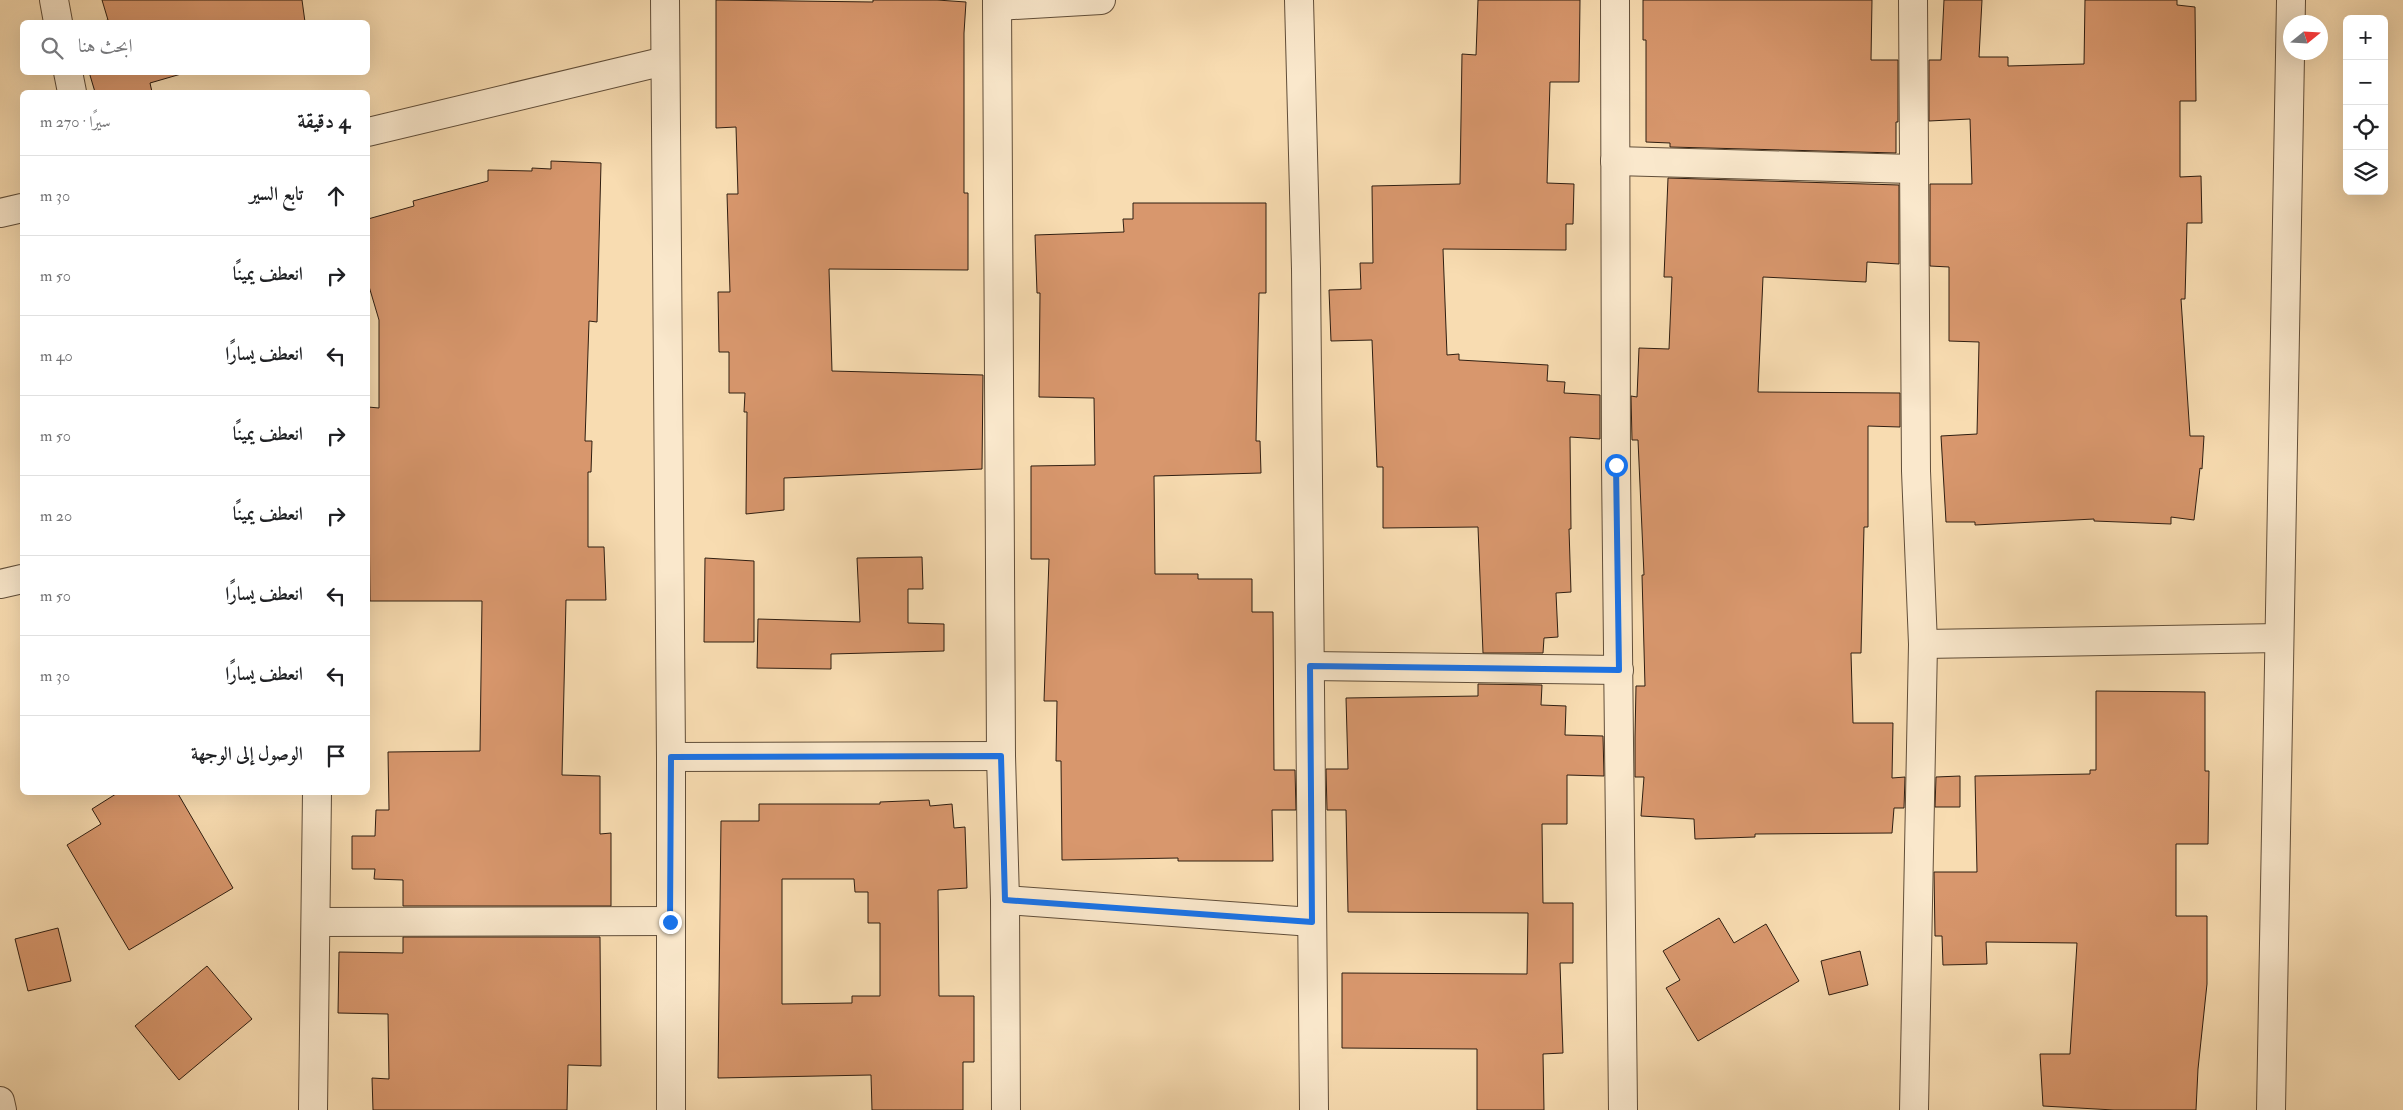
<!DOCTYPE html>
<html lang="ar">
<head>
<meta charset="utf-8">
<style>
	:root { --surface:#fff; --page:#f2f2f2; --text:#202124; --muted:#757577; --line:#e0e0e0 }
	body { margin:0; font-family:"IM FELL Double Pica",Amiri,serif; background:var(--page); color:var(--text); direction:rtl }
	.controls { position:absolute; right:15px; top:15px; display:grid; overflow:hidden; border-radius:8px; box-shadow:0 5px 20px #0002 }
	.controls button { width:45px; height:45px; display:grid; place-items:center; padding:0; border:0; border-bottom:1px solid var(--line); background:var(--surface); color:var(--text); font:25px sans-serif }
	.compass { position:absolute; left:2283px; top:15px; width:45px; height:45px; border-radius:50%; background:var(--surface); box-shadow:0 5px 20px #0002; rotate:72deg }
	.stop { position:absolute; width:15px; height:15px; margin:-11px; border:4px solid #1a73e8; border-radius:50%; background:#fff }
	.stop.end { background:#1a73e8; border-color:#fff; box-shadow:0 1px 5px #0008 }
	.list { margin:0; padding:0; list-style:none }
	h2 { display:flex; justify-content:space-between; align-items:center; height:65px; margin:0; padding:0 20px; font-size:21px }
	h2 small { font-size:16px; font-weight:400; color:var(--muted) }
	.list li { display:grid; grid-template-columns:32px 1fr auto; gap:15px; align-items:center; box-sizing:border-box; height:80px; padding:0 20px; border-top:1px solid var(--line) }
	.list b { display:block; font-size:19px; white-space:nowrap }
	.list em { font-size:16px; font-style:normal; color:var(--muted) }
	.icon { flex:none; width:28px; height:28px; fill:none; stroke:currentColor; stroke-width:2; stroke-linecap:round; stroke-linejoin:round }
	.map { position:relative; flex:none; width:2403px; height:1110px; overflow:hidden; direction:ltr }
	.search { position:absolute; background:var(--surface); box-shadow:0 5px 20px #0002; left:20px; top:20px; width:350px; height:55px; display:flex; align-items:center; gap:12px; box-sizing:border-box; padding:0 18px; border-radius:8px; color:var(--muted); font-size:19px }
	.panel { position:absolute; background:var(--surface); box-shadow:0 5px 20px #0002; left:20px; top:90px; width:350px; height:705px; border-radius:8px; direction:rtl }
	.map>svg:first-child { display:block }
	.building { fill:#d8976d; stroke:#2f1e11; fill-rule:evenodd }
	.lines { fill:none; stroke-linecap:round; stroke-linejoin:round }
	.street-casing { stroke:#614e39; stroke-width:30 }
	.street { stroke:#fae8cc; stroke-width:28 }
	.route { stroke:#1a73e8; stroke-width:6 }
</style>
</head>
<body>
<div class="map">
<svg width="2403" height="1110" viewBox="0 0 2403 1110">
	<rect width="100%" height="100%" fill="#f8dcb1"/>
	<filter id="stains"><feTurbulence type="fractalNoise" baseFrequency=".004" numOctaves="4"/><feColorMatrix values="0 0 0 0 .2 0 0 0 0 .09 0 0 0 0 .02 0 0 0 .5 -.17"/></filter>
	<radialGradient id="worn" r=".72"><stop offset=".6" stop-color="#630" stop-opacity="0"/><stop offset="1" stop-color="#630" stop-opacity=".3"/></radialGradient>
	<!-- building -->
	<g class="building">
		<path d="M102 0H302L305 22H100L108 20Z"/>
		<path d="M716 0 873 2V0H937L966 2 964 33V193H968V270L829 269 832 371 983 375 982 469 784 478V510L746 514 747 412H744L745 393H729V352H719L718 292H730L727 194H738L736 127 716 128Z"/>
		<path d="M1478 0H1580L1579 82H1550L1547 183 1574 184 1573 224H1566V250L1443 249 1447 355 1459 354V360L1548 365 1547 381 1565 382 1564 393 1600 395V439L1570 437 1571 529H1569L1571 592 1556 593 1558 637 1544 638 1543 653H1483L1478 527 1383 528V467H1377L1372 340 1331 341 1329 290 1361 289 1360 263H1373L1372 186 1460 184 1462 54 1476 55Z"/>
		<path d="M1643 0H1872L1871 60H1898V122H1896V153L1670 147V143L1646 142V40H1643Z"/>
		<path d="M1944 0H1982L1979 57H2008V66L2084 64 2085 0H2177V5L2195 7 2196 101H2180V177L2201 176 2202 223H2187L2185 299H2181L2190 436H2204L2202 469 2200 468 2194 520 2171 517V524L2094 521V519L1975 525V522H1946L1941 436 1977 434 1979 342 1949 341V267L1930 266V184H1972L1970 119 1929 121V60H1941Z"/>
		<path d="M89 72H188L150 83 152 92H95Z"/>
		<path d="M551 161 601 163 597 322 589 321 585 441H592L591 472H588V547H604L606 600H566L562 775 600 776V834L611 833V906H403V880L374 879 375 869H352V836H375L376 810H389L388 752 480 751 482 601H370L368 407 379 408V320L368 283V219L414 206 413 201 488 181V170L532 171V168L551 169Z"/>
		<path d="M1668 178 1899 185V264L1867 262 1866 282 1763 277 1758 392 1900 393V427L1868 426V527H1864L1861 653H1851L1853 723H1893L1892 778 1905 777 1904 808H1894L1892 833 1755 834V837L1695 839 1694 819 1641 816 1644 777H1635V737L1636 686H1645L1642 575H1644L1638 440H1632L1631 396 1637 397 1639 348 1669 349 1672 277H1664Z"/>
		<path d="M1133 203H1266V293H1259L1256 441H1260L1261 473 1154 476 1155 574H1198V579H1252V612H1273L1274 770H1295L1296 810H1272L1273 861H1178V858L1062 860 1061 761H1056L1057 701H1044L1049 559H1031V466L1095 465 1094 398 1039 397 1040 293H1037L1035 235 1124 232 1123 219H1133Z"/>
		<path d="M922 557 923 589H908V623L944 624V651L831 654V669L757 668 758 619 860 622 857 558Z"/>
		<path d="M705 558 754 561V642H704Z"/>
		<path d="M1478 684 1542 685 1541 705 1566 706 1565 735 1603 736 1604 776 1567 775V824H1542L1543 903H1573V963H1560L1563 1053 1543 1054 1544 1110H1477V1049L1342 1048V973L1527 974 1528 913 1348 912 1346 810H1327L1326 769H1348L1346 698 1478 696Z"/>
		<path d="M2096 691 2205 692V771H2209L2208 844H2176V916H2207V984L2198 1069 2196 1110H2114L2043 1106 2040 1054H2070L2077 943 1986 942 1987 964 1943 965 1942 936H1935L1934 872H1977L1975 776 2090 774V770H2096Z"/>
		<path d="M1960 776V807H1935L1936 777Z"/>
		<path d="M119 792H177L233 888 129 950 67 845 101 824 92 809Z"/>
		<path d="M929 800 930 806 952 804 954 828 965 827 967 888 938 890 939 996H974V1062H963V1110H872L871 1075 718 1078 721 821H759V804H880V802ZM782 879H854L855 892H868V923H880V996H852V1003L782 1004Z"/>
		<path d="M1719 918 1734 943 1766 924 1799 981 1698 1041 1666 988 1680 980 1663 951Z"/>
		<path d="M58 928 71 981 28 991 15 939Z"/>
		<path d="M403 937H600L601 1066 568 1065 567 1110H373L372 1078 389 1079 388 1014 338 1013 339 952 403 953Z"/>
		<path d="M1860 951 1868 985 1829 995 1821 961Z"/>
		<path d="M207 966 252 1019 179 1080 135 1026Z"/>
	</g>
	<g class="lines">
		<!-- street casing -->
		<g class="street-casing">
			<g id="street">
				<path d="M54 0 58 22"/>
				<path d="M665 0 671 757V1110"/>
				<path d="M997 0 1001 756 1005 900 1006 1110"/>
				<path d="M1299 0 1306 269 1314 1110"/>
				<path d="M1615 0 1616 465 1623 1110"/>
				<path d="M1913 0 1916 471 1923 644 1914 1110"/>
				<path d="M997 6 1101 0"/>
				<path d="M68 72 72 92"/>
				<path d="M368 132 665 61"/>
				<path d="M1615 161 1913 169"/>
				<path d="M0 213 22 208"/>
				<path d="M0 584 22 579"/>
				<path d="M1923 644 2279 638"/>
				<path d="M1310 666 1619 670"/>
				<path d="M671 757 1001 756"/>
				<path d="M1005 900 1312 922"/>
				<path d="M316 922 670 921"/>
				<path d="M0 1101 2 1110"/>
				<path d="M313 1110 317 792"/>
				<path d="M2271 1110 2291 0"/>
			</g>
		</g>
		<!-- street -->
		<use href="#street" class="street"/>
	</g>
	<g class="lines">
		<!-- route -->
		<path class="route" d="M670 922 671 757 1001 756 1005 900 1312 922 1310 666 1619 670 1616 465"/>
	</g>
	<rect width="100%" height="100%" filter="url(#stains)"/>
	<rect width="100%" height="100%" fill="url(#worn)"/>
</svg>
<div class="controls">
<button>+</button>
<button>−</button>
<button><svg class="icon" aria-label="locate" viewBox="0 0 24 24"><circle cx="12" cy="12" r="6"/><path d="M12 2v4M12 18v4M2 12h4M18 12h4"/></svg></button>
<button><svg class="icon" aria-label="layers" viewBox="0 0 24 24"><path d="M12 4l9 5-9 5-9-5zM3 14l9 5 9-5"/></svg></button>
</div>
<svg class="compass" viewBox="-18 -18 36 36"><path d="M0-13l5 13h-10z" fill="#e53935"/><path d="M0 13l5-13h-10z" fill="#757577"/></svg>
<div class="stop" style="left:1616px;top:465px"></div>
<div class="stop end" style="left:670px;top:922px"></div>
<div class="search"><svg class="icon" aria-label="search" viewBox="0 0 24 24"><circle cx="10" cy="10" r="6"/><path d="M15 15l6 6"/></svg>ابحث هنا</div>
<section class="panel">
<h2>4 دقيقة<small>سيرًا · 270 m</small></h2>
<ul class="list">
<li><svg class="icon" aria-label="ahead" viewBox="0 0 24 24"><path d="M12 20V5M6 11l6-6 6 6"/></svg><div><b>تابع السير</b></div><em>30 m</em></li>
<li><svg class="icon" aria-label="right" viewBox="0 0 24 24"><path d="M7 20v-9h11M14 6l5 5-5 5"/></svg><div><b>انعطف يمينًا</b></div><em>50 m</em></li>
<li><svg class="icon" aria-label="left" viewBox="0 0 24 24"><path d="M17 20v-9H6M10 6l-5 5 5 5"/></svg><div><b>انعطف يسارًا</b></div><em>40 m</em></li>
<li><svg class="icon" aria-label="right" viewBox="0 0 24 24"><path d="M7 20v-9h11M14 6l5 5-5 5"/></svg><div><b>انعطف يمينًا</b></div><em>50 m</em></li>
<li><svg class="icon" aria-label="right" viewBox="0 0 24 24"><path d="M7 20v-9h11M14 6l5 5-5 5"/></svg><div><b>انعطف يمينًا</b></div><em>20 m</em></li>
<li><svg class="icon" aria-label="left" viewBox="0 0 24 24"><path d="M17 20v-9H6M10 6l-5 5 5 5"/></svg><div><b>انعطف يسارًا</b></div><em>50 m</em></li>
<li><svg class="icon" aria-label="left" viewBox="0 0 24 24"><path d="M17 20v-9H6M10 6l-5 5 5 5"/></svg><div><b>انعطف يسارًا</b></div><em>30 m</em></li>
<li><svg class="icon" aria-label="arrive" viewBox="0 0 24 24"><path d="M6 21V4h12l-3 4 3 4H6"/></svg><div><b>الوصول إلى الوجهة</b></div></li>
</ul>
</section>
</div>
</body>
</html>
